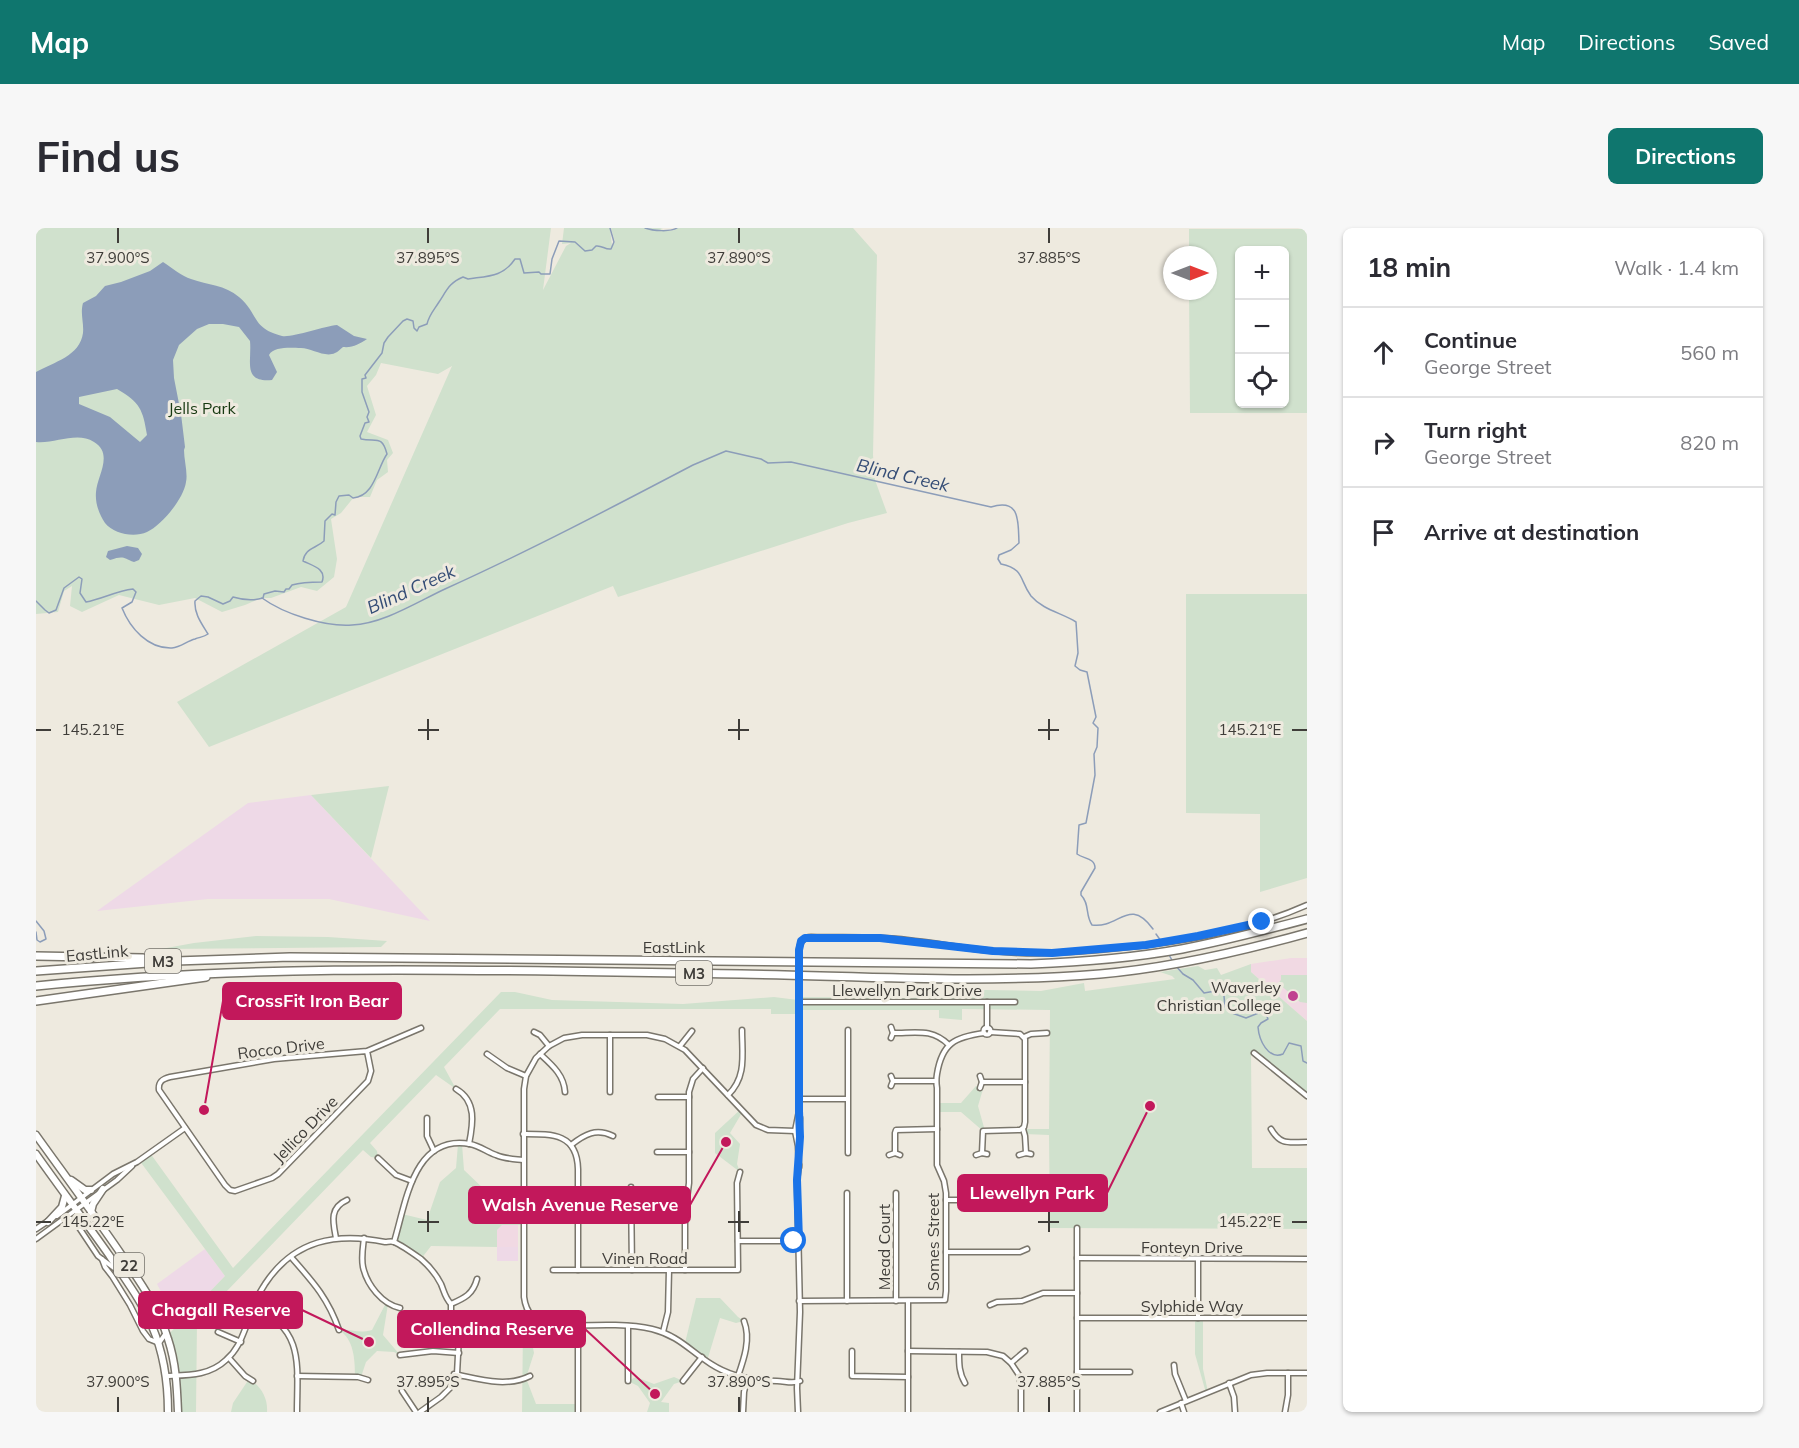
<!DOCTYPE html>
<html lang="en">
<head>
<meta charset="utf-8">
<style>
	:root { --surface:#fff; --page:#f7f7f7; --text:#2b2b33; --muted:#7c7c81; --line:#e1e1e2; --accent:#0f766e }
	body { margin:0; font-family:Mulish,sans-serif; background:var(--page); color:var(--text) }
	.controls { position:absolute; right:18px; top:18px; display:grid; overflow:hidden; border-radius:9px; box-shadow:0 2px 4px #0004 }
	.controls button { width:54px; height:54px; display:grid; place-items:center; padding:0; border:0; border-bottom:2px solid var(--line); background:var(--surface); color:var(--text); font:30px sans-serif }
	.compass { position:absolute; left:1127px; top:18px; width:54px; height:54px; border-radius:50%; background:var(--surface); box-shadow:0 2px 4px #0004; rotate:90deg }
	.stop { position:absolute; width:18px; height:18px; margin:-14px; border:4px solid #1a73e8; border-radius:50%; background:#fff }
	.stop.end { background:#1a73e8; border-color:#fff; box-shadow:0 2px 6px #0008 }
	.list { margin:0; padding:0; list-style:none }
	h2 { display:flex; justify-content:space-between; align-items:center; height:78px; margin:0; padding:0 24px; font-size:26px }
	h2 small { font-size:20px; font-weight:400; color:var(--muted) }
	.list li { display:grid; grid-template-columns:39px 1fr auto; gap:18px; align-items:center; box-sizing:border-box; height:90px; padding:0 24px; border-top:2px solid var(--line) }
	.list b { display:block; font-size:22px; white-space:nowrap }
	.list p { margin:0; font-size:20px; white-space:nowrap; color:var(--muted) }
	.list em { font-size:20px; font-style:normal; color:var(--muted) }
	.icon { flex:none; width:33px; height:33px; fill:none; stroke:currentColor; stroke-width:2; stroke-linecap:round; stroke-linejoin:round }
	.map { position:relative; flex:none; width:1271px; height:1184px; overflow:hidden; border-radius:9px }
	header { display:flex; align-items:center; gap:36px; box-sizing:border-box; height:84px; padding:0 30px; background:var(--accent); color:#fff }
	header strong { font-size:28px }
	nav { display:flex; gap:33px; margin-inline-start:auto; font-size:21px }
	.intro { display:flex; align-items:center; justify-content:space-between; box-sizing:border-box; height:144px; padding:0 36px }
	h1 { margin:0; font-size:42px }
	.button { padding:15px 27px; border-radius:9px; background:var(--accent); color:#fff; font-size:21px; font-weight:700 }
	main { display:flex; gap:36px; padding:0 36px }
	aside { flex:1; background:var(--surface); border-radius:9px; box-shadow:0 2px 4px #0004 }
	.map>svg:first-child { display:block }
	.commercial { fill:#eed9e7 }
	.education { fill:#f1d9e3 }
	.green { fill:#d0e1cd; fill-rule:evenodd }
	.water { fill:#8c9db9; fill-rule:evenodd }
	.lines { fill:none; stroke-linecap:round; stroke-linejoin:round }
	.stream { stroke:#8c9db9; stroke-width:1.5 }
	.minor-casing { stroke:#7a766c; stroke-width:7 }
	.primary-casing { stroke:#7a766c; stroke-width:9 }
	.motorway-casing { stroke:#7a766c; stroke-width:10 }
	.minor { stroke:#fff; stroke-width:4 }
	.primary { stroke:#fff; stroke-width:6 }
	.motorway { stroke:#fff; stroke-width:7 }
	.minor-bridge-casing { stroke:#7a766c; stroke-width:7; stroke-linecap:butt }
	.minor-bridge { stroke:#fff; stroke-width:4 }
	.route { stroke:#1a73e8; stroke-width:8 }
	.ticks { fill:none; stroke:#3f3d39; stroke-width:2 }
	.poi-dot { fill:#c04290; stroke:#eeeadf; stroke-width:2 }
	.labels { text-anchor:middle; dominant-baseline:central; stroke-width:6; stroke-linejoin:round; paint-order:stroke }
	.shield { fill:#eeeadf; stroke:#74716b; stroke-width:1.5 }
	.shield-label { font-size:15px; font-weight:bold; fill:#3f3d39 }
	.park-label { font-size:16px; fill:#173911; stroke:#eeeadf }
	.street-label { font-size:16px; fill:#3f3d39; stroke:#eeeadf }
	.poi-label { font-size:16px; fill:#3f3d39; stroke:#eeeadf; text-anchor:end }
	.water-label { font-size:18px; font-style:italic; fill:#354d76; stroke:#eeeadf }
	.ticks-label { font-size:15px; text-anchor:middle; fill:#3f3d39; stroke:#eeeadf; stroke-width:6; stroke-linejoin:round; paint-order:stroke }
	.leader { fill:none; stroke:#c2185b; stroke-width:2 }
	.callout-dot { fill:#c2185b; stroke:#eeeadf; stroke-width:2 }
	.callout { fill:#c2185b; stroke:#c2185b; stroke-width:2 }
	.callout-label { font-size:18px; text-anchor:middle; font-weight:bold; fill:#fff }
</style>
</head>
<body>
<header>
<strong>Map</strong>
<nav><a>Map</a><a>Directions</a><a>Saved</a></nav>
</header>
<div class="intro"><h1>Find us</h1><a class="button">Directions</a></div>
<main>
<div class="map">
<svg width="1271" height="1184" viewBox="0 0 1271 1184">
	<rect width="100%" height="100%" fill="#eeeadf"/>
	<!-- commercial -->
	<g class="commercial">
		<path d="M275 567 394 693 293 671H172L61 683 212 575Z"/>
		<rect x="461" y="1019" width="21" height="14"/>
		<path d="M169 1021 189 1048 142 1097 121 1056Z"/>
	</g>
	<!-- education -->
	<g class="education">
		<path d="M1255 730H1271V793L1215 744V736Z"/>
		<path d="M466 997H482V1019H461V1002Z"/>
	</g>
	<!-- green -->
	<g class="green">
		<path d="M0 0H515L507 62 530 18 535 15 526 16 528 0H574L576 18 579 14 575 0H627L624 1C630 3 636 4 642 0H817L841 27 837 227 839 252 851 285 812 295 582 369 577 358 173 519 141 474 310 379 416 138 402 146 345 135 340 147 331 158 340 187 331 204 352 212 357 225 351 232 352 244 341 252 334 269H318L305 285 295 291 301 331 298 349 281 363 265 359 235 370H225L209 377 186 384 159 370 123 377 83 367 46 384 34 378 36 358 28 363 22 384 0 386Z"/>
		<path d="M1153 1H1271V185H1154L1153 63H1172V27H1153ZM1248 22V176H1204V22Z"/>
		<path d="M1150 366H1271V650L1224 664V586L1150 585Z"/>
		<path d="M353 558 335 630 275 567Z"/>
		<path d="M220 708 292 709 351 713 345 719 125 721 158 715Z"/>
		<path d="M1215 736V744L1271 793V868L1215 824 1216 940H1271V1001L1014 1000 1013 907 989 906 987 901H1013L1014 782 926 781V792L903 790V782H763V786H735V781H464L408 839 420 861 400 847 334 915 341 923 342 930 335 929 327 922 161 1094 160 1184H142L141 1158 131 1108 189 1048 103 932 114 925 197 1040 465 764H479L516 772 647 776 738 769 762 772 763 769 876 770 949 762 1005 763 1048 755 1049 763 1139 751 1136 748 1124 744 1162 738 1169 742 1181 740 1185 747Z"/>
		<path d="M1245 747H1271V775L1264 774 1242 755 1245 752Z"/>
		<path d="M940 858 947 861 942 878 949 903H947L925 884H901V875H925Z"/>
		<path d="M705 881 707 883 694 905 704 916 701 936 704 944 679 925V905Z"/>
		<path d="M422 916H426L428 942 450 963 463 967V978L488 983V997H466L461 1002V1019L395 1018 385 1031 358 1014 366 986 391 992 404 954 420 940Z"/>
		<path d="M660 1070H684L702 1089 708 1093 700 1095 684 1090 671 1133 649 1115Z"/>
		<path d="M350 1075 352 1076 347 1107 364 1127 358 1124 341 1123 330 1134 325 1149 319 1148C319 1132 318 1111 303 1102 316 1101 322 1106 336 1102Z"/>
		<path d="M1159 1090H1167V1141L1172 1164 1170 1165 1159 1126Z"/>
		<path d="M492 1094 498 1125 490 1150 500 1176H542V1184H486L487 1099Z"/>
		<path d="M600 1149 618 1156 638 1149 647 1153 638 1156 625 1174 633 1175V1184H611L614 1175 602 1158 592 1153Z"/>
		<path d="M213 1151C225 1158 232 1170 231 1184H195L197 1175Z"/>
	</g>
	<!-- water -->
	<g class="water">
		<path d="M127 34C136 40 146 48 155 51 172 57 189 57 203 69 223 86 215 100 246 108 256 110 288 98 301 97L318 108 331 111C323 116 317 120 307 119 304 121 302 124 299 125 289 130 275 120 265 120 255 120 238 118 233 127L241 144 236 152C206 155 216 133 214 113L203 99 187 96H173L161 101 143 117 137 132 138 150 145 186 149 219 148 222C148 232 152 245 150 254 148 270 126 297 111 304 98 310 78 306 69 295 63 286 59 275 60 264 61 248 78 226 58 214 41 203 19 216 0 214V144C18 134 44 128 47 105 48 94 44 86 47 75L60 68 69 58 85 54 114 43ZM81 161C104 174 107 182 111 207L104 214 74 189 43 176V169Z"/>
		<path d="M91 318 102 320 106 326 103 332 98 334C87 330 88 327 74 332L70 329 72 323Z"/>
	</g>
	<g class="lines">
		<!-- stream -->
		<g class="stream">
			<path d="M609 0C617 3 635 4 641 0"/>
			<path d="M226 370C248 386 289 399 316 397 347 396 381 374 409 361 493 323 575 280 657 237L690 223 725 231 732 235 755 234 955 279C985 270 982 294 983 315L975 322 963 327 962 331 965 336C989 341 983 352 995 368 1007 382 1026 385 1040 394L1042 425 1039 438 1044 442 1051 444 1060 489 1057 495 1062 500 1061 519 1058 526 1059 547 1050 595 1043 597 1041 626C1048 631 1059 630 1059 640L1045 664V667C1054 676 1049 687 1056 697 1083 701 1093 668 1117 701"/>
			<path d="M0 373 9 382 13 385 20 382 28 360 43 349 46 351 44 365 50 374C66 371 80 363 97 361L100 364 96 374 86 380C94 400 112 421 136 420 145 419 151 413 159 411 164 409 168 409 172 406 166 396 158 386 159 373L165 368 172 369 187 376 194 373 197 369C207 372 217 373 227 370L228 366 239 363 248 364 250 361H253L256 357C266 354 276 354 286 354 291 341 277 338 267 333 269 320 279 321 288 313L289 293 296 286 299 287 300 274 303 268 313 267 317 270C339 268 341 240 351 226 346 207 341 214 325 211L324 208 329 195 333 194 331 189 333 184 326 164V151L330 150 329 147 346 125 348 115 352 109 367 93 371 91 377 93 378 100 381 103 383 99 391 96C393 87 398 82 403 74 411 62 413 55 427 49L432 51C452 48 467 49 479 31H484L488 45 503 44 505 46H514L516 31 523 13 539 14 549 23 556 22 560 18C566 17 569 22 575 21L578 14 574 0"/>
			<path d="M0 693 8 703 10 711 4 714 1 712 0 704"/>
			<path d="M1120 706 1125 713"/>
			<path d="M1132 725 1137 734"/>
			<path d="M1140 738 1147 746 1157 752 1168 765 1185 762 1188 768 1189 779 1196 785 1210 790 1225 784 1230 786 1232 791 1225 795 1222 799C1223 812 1232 832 1247 826L1253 815 1265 818 1267 833 1271 835"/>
		</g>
		<!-- minor casing -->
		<g class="minor-casing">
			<g id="minor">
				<path d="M763 722C764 714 767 709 775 709 807 710 839 708 871 712 909 716 946 724 985 725 1010 726 1036 724 1062 722 1132 716 1206 706 1271 677"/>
				<path d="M763 759V883L759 903 762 918 763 939"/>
				<path d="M763 774H979"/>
				<path d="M951 774V800"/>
				<circle cx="951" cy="803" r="3.5"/>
				<path d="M498 804 504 807 513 818"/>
				<path d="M857 805C880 805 896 800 913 817"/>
				<path d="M988 809 995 806 1011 805"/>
				<path d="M855 810 857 805 855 799"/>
				<path d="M644 818 656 803"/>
				<path d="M331 823 335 843 332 853 242 946 236 950 199 963 194 962 189 957 123 862C122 854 126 851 134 849L238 831 331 823 385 800"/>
				<path d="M1218 825 1271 868"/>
				<path d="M451 826 471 840 490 848"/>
				<path d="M504 826C516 837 528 847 529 864"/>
				<path d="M944 848 946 854 944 860"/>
				<path d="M857 853H899"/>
				<path d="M946 854H989"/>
				<path d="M855 858 857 853 855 848"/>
				<path d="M420 861C441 873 437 896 433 916"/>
				<path d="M574 864V807"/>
				<path d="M692 867C711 849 706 826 706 802"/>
				<path d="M622 869H653"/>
				<path d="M763 871H811"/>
				<path d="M391 890V908L398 923"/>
				<path d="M987 901 989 908 990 925"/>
				<path d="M1235 901C1245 918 1253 914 1271 914"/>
				<path d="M763 902 759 903 732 902 720 897 649 822 629 811 611 807H546L528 810 513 818 500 830 490 848 488 861V1069C490 1085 499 1095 515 1098 544 1098 588 1094 616 1101 643 1108 653 1122 675 1136 695 1149 718 1153 741 1153 749 1153 756 1156 764 1153"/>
				<path d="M487 906C516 906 541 905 542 941V1042"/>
				<path d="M763 912 764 890"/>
				<path d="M535 917C549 906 560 900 577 908"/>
				<path d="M621 924H653"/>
				<path d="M812 925V802"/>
				<path d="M859 925V905L860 902 901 901"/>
				<path d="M946 925 947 903 984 902 988 899 989 894V811L984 806 954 804"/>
				<path d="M853 927 859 925 864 927"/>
				<path d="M940 927 946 925 951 926"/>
				<path d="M983 927 990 925 995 926"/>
				<path d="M342 930 360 947 376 953"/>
				<path d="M595 959 596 1042"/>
				<path d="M811 965V1073"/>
				<path d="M860 965V1073"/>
				<path d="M910 972H993"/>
				<path d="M21 988 77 946 101 934 149 900"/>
				<path d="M31 990 38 992 62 1028 82 1043"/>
				<path d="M0 1001 12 993"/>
				<path d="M300 1010C297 994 293 980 311 972"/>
				<path d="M328 1010C327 1019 325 1029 327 1039 331 1057 346 1076 364 1080"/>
				<path d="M0 1011 81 952 96 938"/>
				<path d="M702 1013H763"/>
				<path d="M358 1014C370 975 377 906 434 916 444 918 451 924 460 927 469 931 478 931 487 932"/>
				<path d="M910 1024H984L991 1021"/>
				<path d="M255 1029C277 1054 292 1070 303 1102"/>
				<path d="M1041 1030 1271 1031"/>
				<path d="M66 1031 69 1039 76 1048 94 1077 107 1103 113 1111 123 1115 130 1105"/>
				<path d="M517 1042H702L701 955 704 944"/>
				<path d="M649 1042V986L653 955V864L657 851 667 840"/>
				<path d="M763 1073 909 1072 910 1063V965L908 953 901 937V860C900 854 900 852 901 846 906 815 919 809 948 805"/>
				<path d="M415 1076C429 1070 437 1066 441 1051"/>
				<path d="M954 1077 961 1074 986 1073 1007 1065H1041"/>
				<path d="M219 1081C269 1100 261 1140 261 1184"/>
				<path d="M1041 1090H1271"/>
				<path d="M1162 1090V1031"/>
				<path d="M542 1098V1184"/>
				<path d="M592 1098V1153"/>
				<path d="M470 1102 485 1100 496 1090"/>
				<path d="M182 1104 205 1114"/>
				<path d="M627 1104 632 1084 633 1042"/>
				<path d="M816 1123V1148L872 1149"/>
				<path d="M872 1123 951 1124 967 1128 975 1135 983 1147 985 1157V1184"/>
				<path d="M923 1124C923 1136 923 1145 929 1155"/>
				<path d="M364 1127 397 1123 423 1125"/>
				<path d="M193 1130 209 1148 217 1153"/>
				<path d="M975 1135 989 1123"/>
				<path d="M1138 1137 1139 1146 1150 1173"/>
				<path d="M1041 1144H1094"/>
				<path d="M418 1146C443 1151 470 1160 494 1148"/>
				<path d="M130 1148C152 1147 173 1148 190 1132 204 1120 207 1105 214 1089 215 1086 218 1084 219 1081 220 1079 219 1075 220 1072 222 1067 226 1061 229 1056 258 1012 300 1004 349 1014 352 1014 355 1013 358 1014 365 1017 378 1026 385 1031 393 1038 400 1046 405 1056 408 1063 409 1070 415 1076V1082L423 1108 421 1146 414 1160 405 1169 384 1184"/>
				<path d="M261 1148 322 1149 332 1152"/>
				<path d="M702 1148C708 1131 715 1111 708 1093"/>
				<path d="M647 1153 666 1129"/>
				<path d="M1193 1155 1198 1169 1199 1184"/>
				<path d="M366 1163 380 1184"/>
				<path d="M1145 1175 1148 1184"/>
				<path d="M707 1184 708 1164 711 1151"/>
				<path d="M762 1184 761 1160 764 1084 761 952 763 937"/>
				<path d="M872 1184V1073"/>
				<path d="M1041 1184V1000"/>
				<path d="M1124 1184 1215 1147 1231 1145H1271"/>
				<path d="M1249 1184 1252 1167V1145"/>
			</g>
		</g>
		<!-- primary casing -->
		<g class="primary-casing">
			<g id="primary">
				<path d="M0 907C28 946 56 984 83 1023 102 1051 122 1078 132 1111 140 1135 141 1159 142 1184"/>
				<path d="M0 926C24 960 49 993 73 1027 88 1050 106 1073 116 1098 128 1126 132 1154 132 1184"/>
				<path d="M35 952 49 962H55"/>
				<path d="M55 984 57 976 67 961"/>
				<path d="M12 994 26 979 29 968"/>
			</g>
		</g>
		<!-- motorway casing -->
		<g class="motorway-casing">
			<g id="motorway">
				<path d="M0 728 107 730"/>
				<path d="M0 743 140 733 254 729 995 736C1046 734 1096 730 1146 721 1188 713 1230 702 1271 691"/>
				<path d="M0 758C234 734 470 743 705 746 824 748 945 756 1064 746 1134 740 1203 724 1271 705"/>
				<path d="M0 773 170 749"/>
			</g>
		</g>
		<!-- minor -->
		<use href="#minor" class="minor"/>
		<!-- primary -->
		<use href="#primary" class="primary"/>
		<!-- motorway -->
		<use href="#motorway" class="motorway"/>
		<!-- minor-bridge casing -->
		<g class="minor-bridge-casing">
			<path id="minor-bridge" d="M763 759V722"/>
		</g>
		<!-- minor-bridge -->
		<use href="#minor-bridge" class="minor-bridge"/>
	</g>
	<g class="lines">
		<!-- route -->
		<path class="route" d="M758 1013H763L761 952 764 909 763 883V722L765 713 769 710H844L957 723 1016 725 1110 717 1162 708 1226 694"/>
	</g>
	<!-- ticks -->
	<path class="ticks" d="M82 0V15M392 0V15M703 0V15M1013 0V15M392 491V512M703 491V512M1013 491V512M0 502H15M382 502H403M692 502H713M1002 502H1023M1256 502H1271M392 983V1004M703 983V1004M1013 983V1004M0 994H15M382 994H403M692 994H713M1002 994H1023M1256 994H1271M82 1169V1184M392 1169V1184M703 1169V1184M1013 1169V1184"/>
	<!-- markers -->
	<circle class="poi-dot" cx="1257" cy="768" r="6"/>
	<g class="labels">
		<!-- shield labels -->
		<g class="shield">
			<rect x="109" y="721" width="36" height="24" rx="4.5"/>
			<rect x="640" y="733" width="36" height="24" rx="4.5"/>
			<rect x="78" y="1025" width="30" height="24" rx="4.5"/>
		</g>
		<g class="shield-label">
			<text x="127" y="733">M3</text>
			<text x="658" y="745">M3</text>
			<text x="93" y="1037">22</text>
		</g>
		<!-- park labels -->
		<g class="park-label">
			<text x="166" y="180">Jells Park</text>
		</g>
		<!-- street labels -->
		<g class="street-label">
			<text x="638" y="719">EastLink</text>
			<text transform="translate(61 725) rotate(-5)">EastLink</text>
			<text x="871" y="762">Llewellyn Park Drive</text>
			<text transform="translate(245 820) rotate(-7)">Rocco Drive</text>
			<text transform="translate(269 901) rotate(-46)">Jellico Drive</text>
			<text transform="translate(897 1014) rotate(-90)">Somes Street</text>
			<text transform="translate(848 1019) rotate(-90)">Mead Court</text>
			<text x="1156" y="1019">Fonteyn Drive</text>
			<text x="609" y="1030">Vinen Road</text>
			<text x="1156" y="1078">Sylphide Way</text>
		</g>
		<!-- poi labels -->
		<g class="poi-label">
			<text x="1245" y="759">Waverley<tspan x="1245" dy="18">Christian College</tspan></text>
		</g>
		<!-- water labels -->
		<g class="water-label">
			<text transform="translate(867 247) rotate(13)">Blind Creek</text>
			<text transform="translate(375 361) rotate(-24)">Blind Creek</text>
		</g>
	</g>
	<g class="ticks-label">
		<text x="82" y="35">37.900°S</text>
		<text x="392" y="35">37.895°S</text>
		<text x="703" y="35">37.890°S</text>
		<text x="1013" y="35">37.885°S</text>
		<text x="1214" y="507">145.21°E</text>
		<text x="57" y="507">145.21°E</text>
		<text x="1214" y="999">145.22°E</text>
		<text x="57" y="999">145.22°E</text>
		<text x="82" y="1159">37.900°S</text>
		<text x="392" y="1159">37.895°S</text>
		<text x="703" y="1159">37.890°S</text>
		<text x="1013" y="1159">37.885°S</text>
	</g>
	<!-- callouts -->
	<path class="leader" d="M168 882L187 773M1114 878L1071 965M690 914L654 977M333 1114L266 1082M619 1166L549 1101"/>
	<g class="callout-dot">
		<circle cx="168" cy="882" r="6"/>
		<circle cx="1114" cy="878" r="6"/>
		<circle cx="690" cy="914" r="6"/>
		<circle cx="333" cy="1114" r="6"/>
		<circle cx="619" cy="1166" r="6"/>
	</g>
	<g class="callout">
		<rect x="187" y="755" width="178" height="36" rx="6"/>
		<rect x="922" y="947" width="149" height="36" rx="6"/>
		<rect x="433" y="959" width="221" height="36" rx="6"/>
		<rect x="103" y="1064" width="163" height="36" rx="6"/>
		<rect x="362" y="1083" width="187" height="36" rx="6"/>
	</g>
	<g class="callout-label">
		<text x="276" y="779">CrossFit Iron Bear</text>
		<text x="996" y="971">Llewellyn Park</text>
		<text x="544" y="983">Walsh Avenue Reserve</text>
		<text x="185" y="1088">Chagall Reserve</text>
		<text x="456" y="1107">Collendina Reserve</text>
	</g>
</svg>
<div class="controls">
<button>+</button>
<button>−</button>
<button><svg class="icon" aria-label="locate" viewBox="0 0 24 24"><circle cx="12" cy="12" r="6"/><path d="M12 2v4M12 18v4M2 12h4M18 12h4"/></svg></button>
</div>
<svg class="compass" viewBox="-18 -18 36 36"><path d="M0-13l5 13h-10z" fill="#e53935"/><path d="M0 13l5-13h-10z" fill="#7c7c81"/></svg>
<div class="stop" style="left:758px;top:1013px"></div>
<div class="stop end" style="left:1226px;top:694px"></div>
</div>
<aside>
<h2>18 min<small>Walk · 1.4 km</small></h2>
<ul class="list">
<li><svg class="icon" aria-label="ahead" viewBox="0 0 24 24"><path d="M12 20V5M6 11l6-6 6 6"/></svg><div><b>Continue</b><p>George Street</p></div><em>560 m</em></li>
<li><svg class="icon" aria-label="right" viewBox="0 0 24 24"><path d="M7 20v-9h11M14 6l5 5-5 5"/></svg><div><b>Turn right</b><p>George Street</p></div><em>820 m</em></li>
<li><svg class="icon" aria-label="arrive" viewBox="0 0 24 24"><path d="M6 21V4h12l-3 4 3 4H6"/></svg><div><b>Arrive at destination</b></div></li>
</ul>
</aside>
</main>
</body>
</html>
